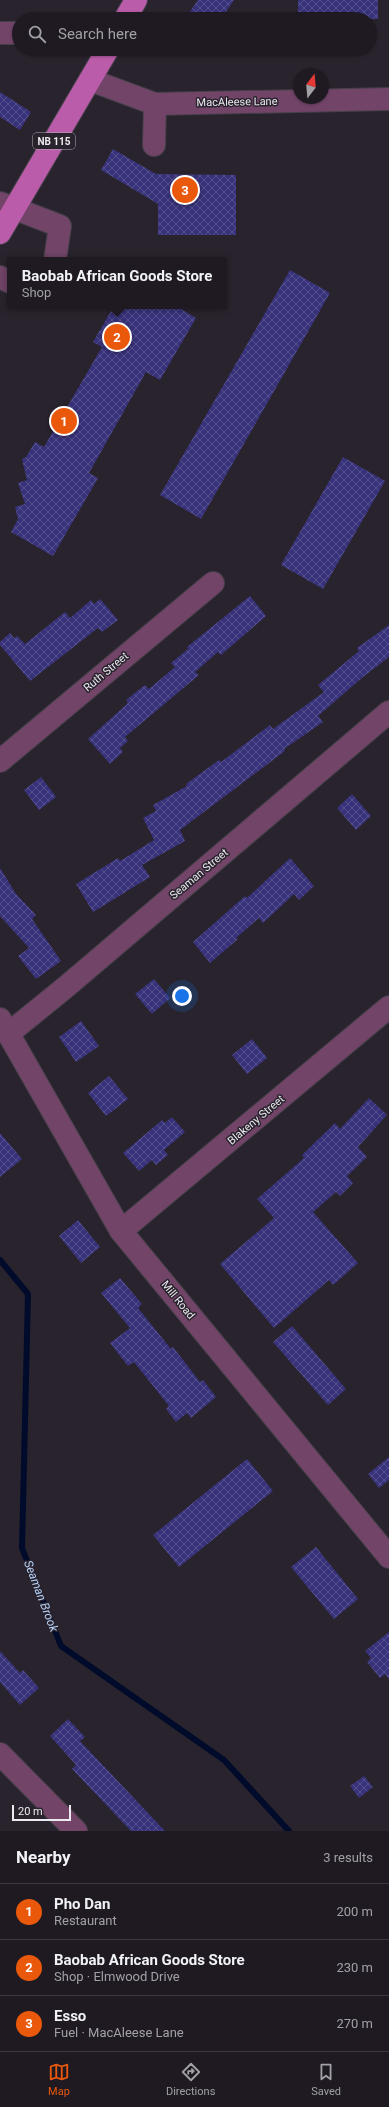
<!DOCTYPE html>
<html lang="en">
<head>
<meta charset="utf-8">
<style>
	:root { --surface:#1f1a22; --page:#2c272f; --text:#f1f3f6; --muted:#a1a1a5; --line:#3c3840; --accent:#ea580c }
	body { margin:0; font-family:Roboto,sans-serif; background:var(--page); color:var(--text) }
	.compass { position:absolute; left:293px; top:68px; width:36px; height:36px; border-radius:50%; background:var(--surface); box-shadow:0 1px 3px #0004; rotate:16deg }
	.scale { position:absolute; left:12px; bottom:10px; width:59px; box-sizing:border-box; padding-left:4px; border:2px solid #ece9f0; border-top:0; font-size:11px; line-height:14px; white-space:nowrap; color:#ece9f0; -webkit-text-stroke:3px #29232d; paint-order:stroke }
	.you { position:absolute; left:182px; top:996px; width:14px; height:14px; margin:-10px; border:3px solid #fff; border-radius:50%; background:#1a73e8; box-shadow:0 0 0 6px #1a73e833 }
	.badge { display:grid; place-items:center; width:26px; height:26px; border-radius:50%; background:var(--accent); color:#fff; font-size:13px; font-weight:700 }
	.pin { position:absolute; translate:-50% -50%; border:2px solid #fff; box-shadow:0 1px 4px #0006 }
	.popup { position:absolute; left:7px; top:257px; width:220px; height:52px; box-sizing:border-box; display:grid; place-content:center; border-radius:0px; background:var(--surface); filter:drop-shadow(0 1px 3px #0005); font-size:13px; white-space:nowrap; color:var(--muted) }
	.popup b { font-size:15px; color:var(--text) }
	.popup::after { content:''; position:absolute; left:50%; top:100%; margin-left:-8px; border:8px solid transparent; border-top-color:var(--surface) }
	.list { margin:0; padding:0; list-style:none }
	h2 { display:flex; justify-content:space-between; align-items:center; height:52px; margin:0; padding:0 16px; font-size:17px }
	h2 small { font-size:13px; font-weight:400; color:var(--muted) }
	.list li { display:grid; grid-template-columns:26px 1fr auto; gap:12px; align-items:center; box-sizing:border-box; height:56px; padding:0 16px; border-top:1px solid var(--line) }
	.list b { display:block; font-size:15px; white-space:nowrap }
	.list p { margin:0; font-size:13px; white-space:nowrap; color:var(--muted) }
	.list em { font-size:13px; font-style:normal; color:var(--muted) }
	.icon { flex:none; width:22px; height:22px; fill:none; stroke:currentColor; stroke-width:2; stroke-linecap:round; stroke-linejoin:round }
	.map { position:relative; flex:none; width:389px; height:1831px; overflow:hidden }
	.search { position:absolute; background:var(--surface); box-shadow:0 1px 3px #0004; left:12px; right:12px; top:12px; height:44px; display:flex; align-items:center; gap:10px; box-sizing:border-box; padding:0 14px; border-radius:22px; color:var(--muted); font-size:15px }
	.sheet { height:220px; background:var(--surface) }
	nav { display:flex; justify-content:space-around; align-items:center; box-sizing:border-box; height:56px; border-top:1px solid var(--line); background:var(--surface); font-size:11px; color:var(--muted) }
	nav a { display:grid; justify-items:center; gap:2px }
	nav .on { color:var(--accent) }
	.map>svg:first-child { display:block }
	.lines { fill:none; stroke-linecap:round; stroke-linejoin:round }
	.stream { stroke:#000b2b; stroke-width:6 }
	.building { fill:url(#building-cross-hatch) }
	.minor-casing { stroke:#443f48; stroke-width:24 }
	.major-casing { stroke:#443f48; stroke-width:24 }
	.minor { stroke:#714468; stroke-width:22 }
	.major { stroke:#ba5ca9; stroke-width:22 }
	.labels { text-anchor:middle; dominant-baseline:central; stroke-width:3; stroke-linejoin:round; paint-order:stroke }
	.shield { fill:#29232d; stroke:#b2aeb6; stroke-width:1 }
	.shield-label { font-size:10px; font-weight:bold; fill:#ece9f0 }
	.street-label { font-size:11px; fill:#ece9f0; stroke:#29232d }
	.water-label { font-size:12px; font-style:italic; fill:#b6d1f7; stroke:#29232d }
</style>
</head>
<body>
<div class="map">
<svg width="389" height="1831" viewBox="0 0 389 1831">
	<defs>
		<pattern id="building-cross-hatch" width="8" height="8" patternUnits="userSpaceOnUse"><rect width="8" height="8" fill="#38327b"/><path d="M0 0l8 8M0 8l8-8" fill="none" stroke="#55508e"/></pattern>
	</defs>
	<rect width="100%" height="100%" fill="#29232d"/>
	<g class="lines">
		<!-- stream -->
		<path class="stream" d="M0 1260 28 1294 22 1548 61 1646 224 1760 289 1831"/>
	</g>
	<!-- building -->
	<g class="building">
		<path d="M198 0H234L221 19H185Z"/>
		<rect x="298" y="0" width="80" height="19"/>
		<path d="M0 92 31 112 20 130 0 117Z"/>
		<path d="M113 149 156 174 236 175V235H158V204L101 170Z"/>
		<path d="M290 270 330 293 201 519 160 495Z"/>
		<path d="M114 306H176L196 318 160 380 146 372 89 473 98 478 53 556 11 532 18 519 15 507 25 504 18 483 27 480 22 459 26 457 35 442 44 447 102 347 93 342Z"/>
		<path d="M343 457 385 481 323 589 281 565Z"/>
		<path d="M250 596 266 616 221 655 218 652 195 672 199 675 125 737 128 741 120 748 123 752 110 764 88 739 128 703 126 700 145 685 149 689 175 667 171 663 188 649 187 647Z"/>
		<path d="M100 599 118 620 102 632 98 628 30 681 0 645V642L10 633 14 638 17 636 25 644 65 612 70 618 91 600 94 604Z"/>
		<path d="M389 625V657L363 677 318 716 323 722 284 749 285 751 180 830 185 841 142 865 150 877 93 912 76 884 118 858 120 861 154 840 143 818 156 811 153 805 187 786 186 784 219 760 221 762 270 725 273 729 324 692 318 685 359 651 357 648Z"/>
		<path d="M41 777 56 797 39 810 24 790Z"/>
		<path d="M352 794 371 816 356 830 337 808Z"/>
		<path d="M290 858 314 886 299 900 294 894 263 923 259 918 236 938 238 939 210 963 193 942 245 896 247 898Z"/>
		<path d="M0 868 16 894 36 915 32 919 61 961 36 979 18 956 29 948 0 916Z"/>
		<path d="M154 979 170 998 152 1014 135 994Z"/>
		<path d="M81 1021 99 1046 76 1062 59 1037Z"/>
		<path d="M252 1039 267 1058 247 1074 232 1055Z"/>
		<path d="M109 1076 128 1099 106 1116 88 1093Z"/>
		<path d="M369 1098 387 1115 358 1147 367 1157 347 1176 353 1183 340 1196 336 1192 313 1212 358 1263 333 1285 329 1280 274 1328 220 1264 274 1218 257 1199 304 1158 302 1155 335 1123 340 1129Z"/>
		<path d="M172 1117 185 1132 164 1150 168 1155 156 1165 152 1160 139 1171 123 1153 162 1120 165 1123Z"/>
		<path d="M0 1133 22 1159 0 1177Z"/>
		<path d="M78 1220 100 1247 81 1263 59 1236Z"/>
		<path d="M120 1278 142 1304 138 1308 171 1349 173 1347 200 1382 203 1380 216 1397 191 1418 187 1413 176 1422 166 1409 169 1406 134 1362 128 1366 110 1343 130 1328 101 1293Z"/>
		<path d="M292 1326 346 1389 328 1405 273 1342Z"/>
		<path d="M389 1457V1480L379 1488 368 1474Z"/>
		<path d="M247 1459 273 1491 179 1567 153 1535Z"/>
		<path d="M316 1547 358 1599 334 1619 291 1567Z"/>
		<path d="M389 1632V1679L385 1674 380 1678 367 1662 371 1658 365 1651Z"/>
		<path d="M0 1651 20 1673 23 1670 39 1688 20 1705 0 1682Z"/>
		<path d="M68 1719 85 1737 80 1741 165 1831H131L72 1769 76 1765 50 1736Z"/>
		<path d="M364 1776 373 1787 359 1798 350 1786Z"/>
	</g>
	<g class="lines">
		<!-- minor casing -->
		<g class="minor-casing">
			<g id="minor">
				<path d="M0 33H19"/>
				<path d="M90 80 155 104 389 99"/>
				<path d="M154 145 155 104"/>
				<path d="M0 203 60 226 55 260"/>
				<path d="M0 277 10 282"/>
				<path d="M0 761 213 583"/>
				<path d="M0 1019 121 1231 389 1557"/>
				<path d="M8 1034 67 986 389 712"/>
				<path d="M121 1231 389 1007"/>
				<path d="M0 1754 76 1831"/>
			</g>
		</g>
		<!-- major casing -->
		<g class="major-casing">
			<g id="major">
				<path d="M125 19 136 0"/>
				<path d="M0 233 108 49"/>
			</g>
		</g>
		<!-- minor -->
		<use href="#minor" class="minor"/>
		<!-- major -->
		<use href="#major" class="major"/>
	</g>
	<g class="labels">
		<!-- shield labels -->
		<rect class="shield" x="33" y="133" width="42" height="16" rx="3"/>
		<g class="shield-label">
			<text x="54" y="141">NB 115</text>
		</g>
		<!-- street labels -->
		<g class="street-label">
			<text transform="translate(237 102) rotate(-1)">MacAleese Lane</text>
			<text transform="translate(106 672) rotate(-40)">Ruth Street</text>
			<text transform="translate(199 874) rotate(-40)">Seaman Street</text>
			<text transform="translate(256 1120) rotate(-40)">Blakeny Street</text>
			<text transform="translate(178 1300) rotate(51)">Mill Road</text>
		</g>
		<!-- water labels -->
		<g class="water-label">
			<text transform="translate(41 1596) rotate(69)">Seaman Brook</text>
		</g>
	</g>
</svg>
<svg class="compass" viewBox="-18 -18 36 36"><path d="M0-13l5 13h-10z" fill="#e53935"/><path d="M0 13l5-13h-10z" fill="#a1a1a5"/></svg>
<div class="scale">20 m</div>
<div class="you"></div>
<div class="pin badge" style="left:64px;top:421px">1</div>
<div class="pin badge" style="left:117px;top:337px">2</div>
<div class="popup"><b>Baobab African Goods Store</b>Shop</div>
<div class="pin badge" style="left:185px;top:190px">3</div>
<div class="search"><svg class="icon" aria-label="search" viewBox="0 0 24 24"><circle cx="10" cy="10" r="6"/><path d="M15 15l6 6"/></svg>Search here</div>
</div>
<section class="sheet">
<h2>Nearby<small>3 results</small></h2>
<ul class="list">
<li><span class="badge">1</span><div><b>Pho Dan</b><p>Restaurant</p></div><em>200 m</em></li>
<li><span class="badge">2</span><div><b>Baobab African Goods Store</b><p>Shop · Elmwood Drive</p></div><em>230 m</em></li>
<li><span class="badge">3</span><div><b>Esso</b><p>Fuel · MacAleese Lane</p></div><em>270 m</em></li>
</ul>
</section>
<nav>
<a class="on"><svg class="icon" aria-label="map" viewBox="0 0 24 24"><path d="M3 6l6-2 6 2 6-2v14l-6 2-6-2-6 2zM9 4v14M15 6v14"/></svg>Map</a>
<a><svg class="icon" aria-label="directions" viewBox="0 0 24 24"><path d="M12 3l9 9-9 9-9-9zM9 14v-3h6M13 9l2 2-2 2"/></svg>Directions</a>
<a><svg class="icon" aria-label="saved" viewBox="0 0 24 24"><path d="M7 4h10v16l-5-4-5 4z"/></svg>Saved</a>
</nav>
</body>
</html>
